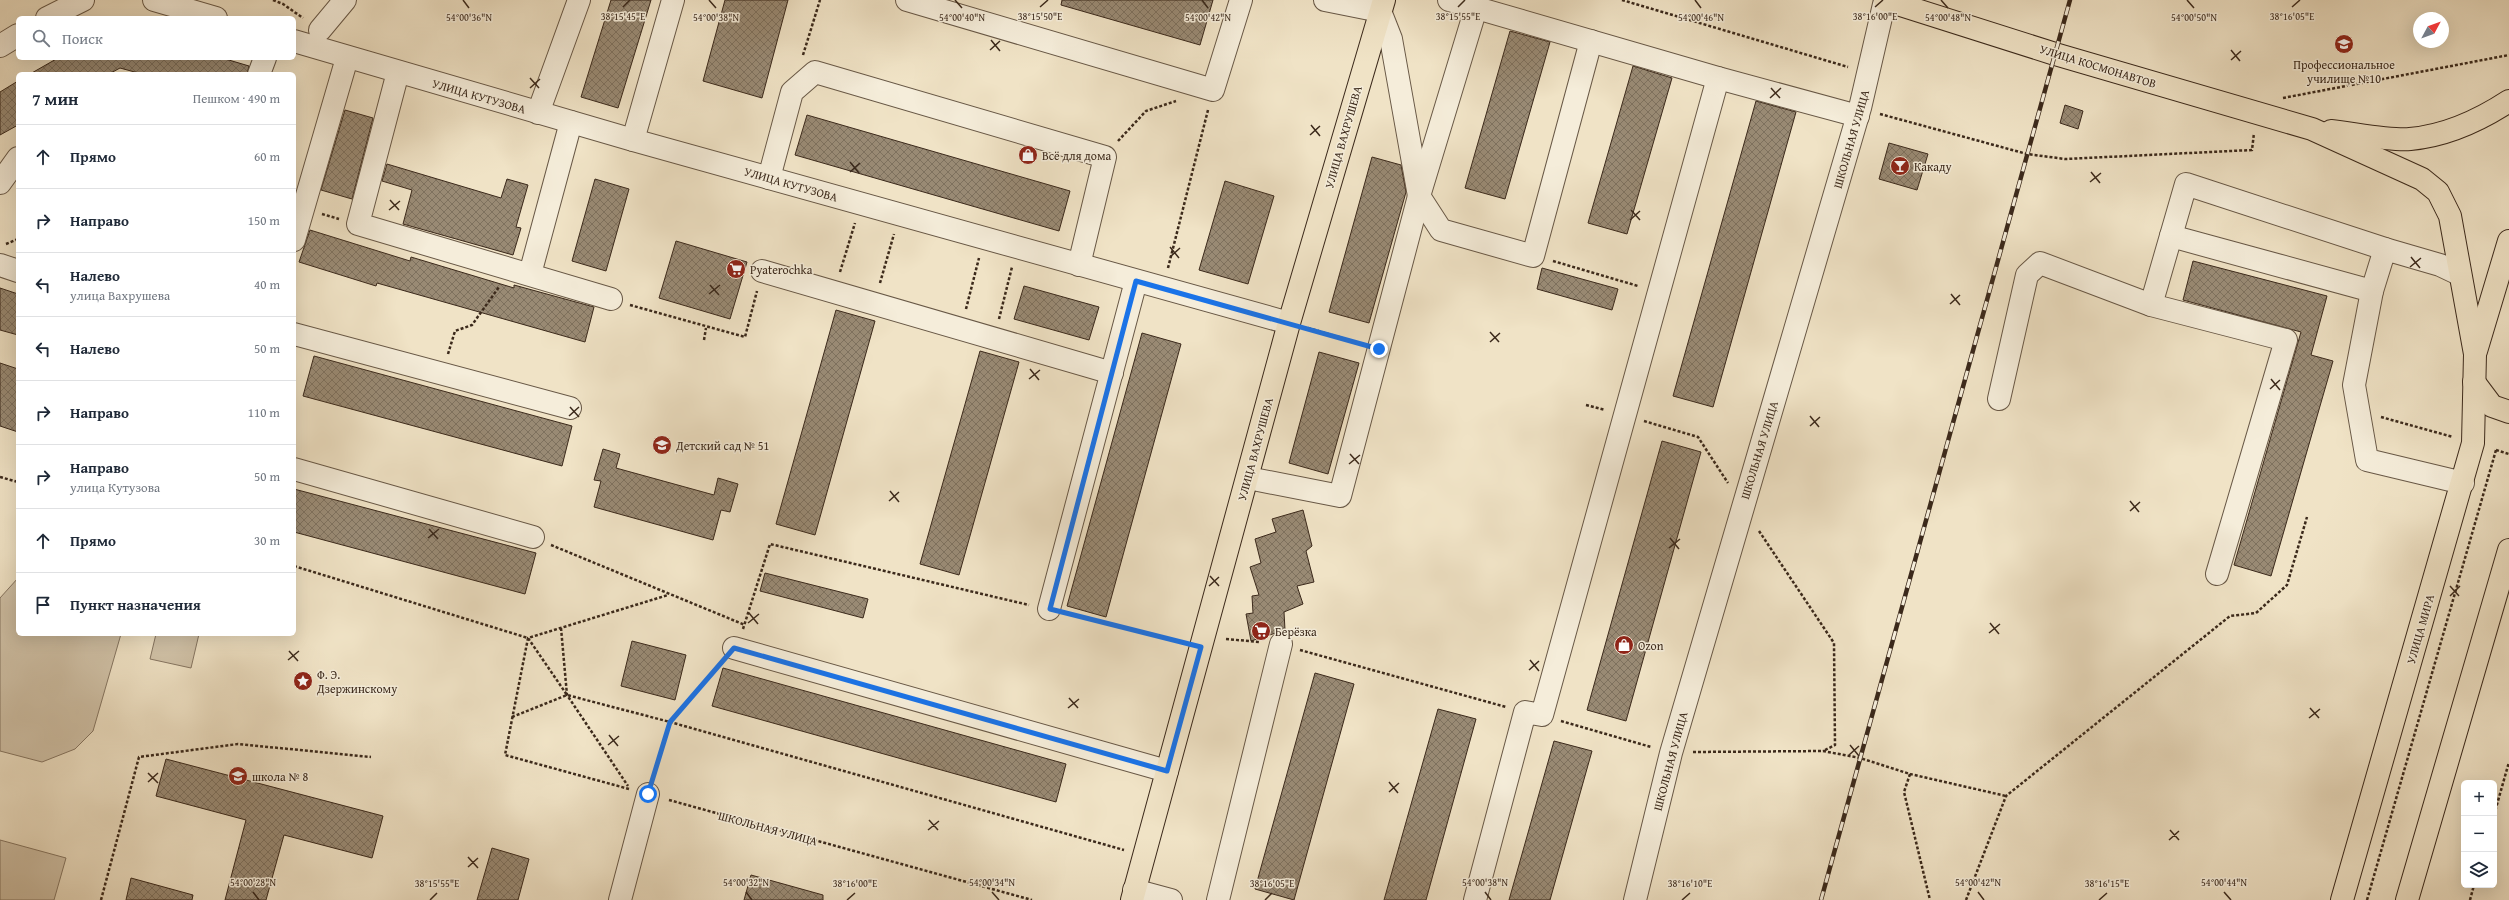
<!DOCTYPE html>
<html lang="ru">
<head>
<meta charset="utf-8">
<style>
	:root { --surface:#fff; --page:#f6f6f7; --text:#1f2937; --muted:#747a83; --line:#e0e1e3 }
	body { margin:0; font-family:"Gentium Book Plus",serif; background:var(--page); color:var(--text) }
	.controls { position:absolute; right:12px; bottom:12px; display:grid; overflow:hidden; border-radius:6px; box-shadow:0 4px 16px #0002 }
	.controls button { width:36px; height:36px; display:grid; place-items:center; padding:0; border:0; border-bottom:1px solid var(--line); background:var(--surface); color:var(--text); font:20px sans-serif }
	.compass { position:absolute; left:2413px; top:12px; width:36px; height:36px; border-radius:50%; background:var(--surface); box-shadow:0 4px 16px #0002; rotate:49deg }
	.stop { position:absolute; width:12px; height:12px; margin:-9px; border:3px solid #1a73e8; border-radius:50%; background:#fff }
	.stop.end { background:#1a73e8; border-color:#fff; box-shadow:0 1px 4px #0008 }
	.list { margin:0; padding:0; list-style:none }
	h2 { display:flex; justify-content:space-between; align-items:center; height:52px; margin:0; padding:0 16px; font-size:17px }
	h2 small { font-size:13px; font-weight:400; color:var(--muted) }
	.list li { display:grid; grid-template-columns:26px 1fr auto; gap:12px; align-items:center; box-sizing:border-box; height:64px; padding:0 16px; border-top:1px solid var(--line) }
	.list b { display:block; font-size:15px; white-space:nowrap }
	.list p { margin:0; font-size:13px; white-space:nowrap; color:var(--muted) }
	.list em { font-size:13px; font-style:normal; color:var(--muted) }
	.icon { flex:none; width:22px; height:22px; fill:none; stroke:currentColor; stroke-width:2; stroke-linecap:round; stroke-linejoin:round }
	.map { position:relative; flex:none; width:2509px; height:900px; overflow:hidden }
	.search { position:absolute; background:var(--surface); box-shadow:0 4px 16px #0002; left:16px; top:16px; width:280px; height:44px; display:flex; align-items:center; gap:10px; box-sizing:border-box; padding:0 14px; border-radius:6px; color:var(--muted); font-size:15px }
	.panel { position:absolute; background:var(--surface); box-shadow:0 4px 16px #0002; left:16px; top:72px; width:280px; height:564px; border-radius:6px }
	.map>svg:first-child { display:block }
	.garden { fill:#d1c3a9; stroke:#867662 }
	.building { fill:url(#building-cross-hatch); stroke:#3b291b }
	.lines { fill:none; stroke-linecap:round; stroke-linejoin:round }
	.minor-casing { stroke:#685846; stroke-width:24 }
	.major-casing { stroke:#3b291b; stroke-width:24 }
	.path { stroke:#3b291b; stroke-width:2.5; stroke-dasharray:3 2; stroke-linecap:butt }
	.minor { stroke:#f5edda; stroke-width:22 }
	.major { stroke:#f0e3c6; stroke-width:22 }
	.rail-casing { stroke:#3b291b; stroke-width:4.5 }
	.rail { stroke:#f5edda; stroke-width:3; stroke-dasharray:9; stroke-linecap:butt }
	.route { stroke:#1a73e8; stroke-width:5 }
	.ticks { fill:none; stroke:#3b291b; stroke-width:1.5 }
	.labels { text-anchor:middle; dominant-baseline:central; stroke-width:3; stroke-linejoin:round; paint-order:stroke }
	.poi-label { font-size:12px; fill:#3b291b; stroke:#f5edda; text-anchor:start }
	.street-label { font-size:12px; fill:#3b291b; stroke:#f5edda }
	.ticks-label { font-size:10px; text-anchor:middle; fill:#3b291b; stroke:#f5edda; stroke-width:3; stroke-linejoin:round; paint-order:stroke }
</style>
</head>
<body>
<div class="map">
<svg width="2509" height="900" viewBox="0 0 2509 900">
	<defs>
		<pattern id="building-cross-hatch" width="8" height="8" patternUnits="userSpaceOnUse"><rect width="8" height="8" fill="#998a74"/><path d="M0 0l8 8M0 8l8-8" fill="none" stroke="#7e715e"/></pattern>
	</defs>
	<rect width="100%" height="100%" fill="#f0e3c6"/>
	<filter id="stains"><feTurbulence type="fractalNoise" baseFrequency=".005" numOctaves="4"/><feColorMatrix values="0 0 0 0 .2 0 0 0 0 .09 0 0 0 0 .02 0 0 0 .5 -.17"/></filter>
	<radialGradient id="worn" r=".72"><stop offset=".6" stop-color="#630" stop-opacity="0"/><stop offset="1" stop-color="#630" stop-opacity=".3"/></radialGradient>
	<!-- garden -->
	<g class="garden">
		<path d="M18 578V634H121L93 731 75 749 42 762 0 751V598Z"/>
		<path d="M156 634H199L191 668 150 659Z"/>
		<path d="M0 840 66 858 54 900H0Z"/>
	</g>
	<!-- building -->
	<g class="building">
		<path d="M611 0H651L618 108 581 97Z"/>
		<path d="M725 0H788L762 98 703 81Z"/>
		<path d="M1062 0H1213L1200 45 1061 5Z"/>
		<path d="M1510 31 1550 42 1505 199 1465 188Z"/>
		<path d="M58 58H222L249 66 247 74H142L120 68 109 74H30Z"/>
		<path d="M1633 66 1672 78 1627 234 1588 223Z"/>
		<path d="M18 81V125L0 135V92Z"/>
		<path d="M1756 101 1796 112 1713 407 1673 396Z"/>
		<path d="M2065 105 2083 111 2078 129 2060 123Z"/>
		<path d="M345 110 373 118 352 199 321 190Z"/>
		<path d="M807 115 1070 191 1059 231 795 155Z"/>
		<path d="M1889 143 1928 154 1917 190 1879 179Z"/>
		<path d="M1372 157 1401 165 1406 192 1369 323 1329 312Z"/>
		<path d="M387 164 501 198 507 179 528 185 516 227 521 228 513 255 403 224 412 190 382 181Z"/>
		<path d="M595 179 629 189 606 271 572 261Z"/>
		<path d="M1225 181 1274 196 1248 284 1199 270Z"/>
		<path d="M310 230 410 261 411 257 514 288V285L594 307 585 342 377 283 376 286 299 262Z"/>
		<path d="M676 241 747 262 730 319 659 298Z"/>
		<path d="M2193 261 2327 296 2311 355 2333 361 2271 576 2234 565 2301 332 2183 300Z"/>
		<path d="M1542 268 1618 289 1612 310 1537 289Z"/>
		<path d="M1024 286 1099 307 1089 340 1014 319Z"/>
		<path d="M0 288 18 294V335L0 330Z"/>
		<path d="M836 310 875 321 815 535 776 524Z"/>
		<path d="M1142 333 1181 344 1106 617 1067 606Z"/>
		<path d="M980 351 1019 362 959 575 920 564Z"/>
		<path d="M1319 352 1359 363 1328 474 1289 463Z"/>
		<path d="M314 356 572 426 562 466 303 396Z"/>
		<path d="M0 363 18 369V432L0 426Z"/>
		<path d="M1662 441 1701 452 1626 721 1587 710Z"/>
		<path d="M603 449 620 454 616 468 714 495 718 478 738 484 730 512 721 510 713 540 594 507 601 481 594 480Z"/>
		<path d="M294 489 536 553 525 594 294 532Z"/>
		<path d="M1303 510 1312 546 1306 551 1314 582 1297 586 1303 604 1284 612 1285 630 1251 641 1246 614 1253 613 1252 596 1259 595 1250 567 1261 563 1255 539 1276 532 1272 519Z"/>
		<path d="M765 573 868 599 863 618 760 591Z"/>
		<path d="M632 641 686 655 675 700 621 686Z"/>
		<path d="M723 668 1066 764 1056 802 712 706Z"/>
		<path d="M1315 673 1354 684 1294 900 1255 889Z"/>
		<path d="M1438 709 1476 719 1426 900H1384Z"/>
		<path d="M1554 741 1592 751 1550 900H1509Z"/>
		<path d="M166 759 383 816 372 858 284 835 266 900H225L246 820 156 796Z"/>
		<path d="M492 848 529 859 518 900H477Z"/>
		<path d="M751 875 823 895V900H744Z"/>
		<path d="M131 878 193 895 192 900H126Z"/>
	</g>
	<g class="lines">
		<!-- minor casing -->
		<g class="minor-casing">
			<g id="minor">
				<path d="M154 0 216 18"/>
				<path d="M907 0 1213 90 1241 0"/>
				<path d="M1325 0 1380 11 1391 39 1419 196 1441 230 1533 256 1591 41"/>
				<path d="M1449 0 1718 78 1858 116"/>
				<path d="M47 18 83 0"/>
				<path d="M320 30 345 0"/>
				<path d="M294 41 633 140 1289 323"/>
				<path d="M0 46 18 35"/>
				<path d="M398 72 358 224 611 299"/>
				<path d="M259 74 265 58"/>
				<path d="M538 113 579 0"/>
				<path d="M633 140 673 0"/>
				<path d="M769 178 792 92 815 72 1105 157 1079 265"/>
				<path d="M0 183 18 158"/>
				<path d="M2171 236 2372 291"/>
				<path d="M294 240 347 58"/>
				<path d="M0 265 18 271"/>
				<path d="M762 271 1112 373"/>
				<path d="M530 274 571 122"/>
				<path d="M2459 274 2440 265 2385 249 2372 291 2354 385 2367 460 2463 483"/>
				<path d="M294 334 570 408"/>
				<path d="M1999 399 2027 275 2040 263 2151 305"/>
				<path d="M294 469 533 537"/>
				<path d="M1248 478 1340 496 1419 196 1476 8"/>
				<path d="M2217 574 2286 340 2151 305 2186 184 2385 249"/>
				<path d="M1049 609 1136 281"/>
				<path d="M734 648 1167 771"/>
				<path d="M1134 890 1171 900"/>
				<path d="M620 900 648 794"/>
				<path d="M1218 900 1281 644"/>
				<path d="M1475 900 1525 712 1542 715 1718 78"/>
				<path d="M1635 900 1671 753 1860 108 1885 0"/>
			</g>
		</g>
		<!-- major casing -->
		<g class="major-casing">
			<g id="major">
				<path d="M1885 0 2055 54 2312 129 2422 179 2438 192 2450 216 2475 354 2473 443 2342 900"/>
				<path d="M2331 131C2352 133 2391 141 2410 139 2445 136 2480 120 2509 101"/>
				<path d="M2476 351 2509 241"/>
				<path d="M2474 382 2492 406 2509 412"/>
				<path d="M1132 900 1289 323 1384 0"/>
				<path d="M2407 900 2509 550"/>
			</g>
		</g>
		<!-- path -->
		<g class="path">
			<path d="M273 0 283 4 303 18"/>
			<path d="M1622 0 1848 67"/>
			<path d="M803 55 820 0"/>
			<path d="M2283 98 2509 55"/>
			<path d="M1880 114 2027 154 2065 159 2252 150 2254 133"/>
			<path d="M1118 141 1146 111 1176 101"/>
			<path d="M322 214 339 219"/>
			<path d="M6 244 18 239"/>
			<path d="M1553 261 1638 286"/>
			<path d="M1168 268 1208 110"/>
			<path d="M840 272 855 223"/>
			<path d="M880 283 894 234"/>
			<path d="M630 305 745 337 757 291"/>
			<path d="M966 309 979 258"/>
			<path d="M999 319 1012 267"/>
			<path d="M1308 328 1359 343"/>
			<path d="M704 340 706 328"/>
			<path d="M448 354 455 331 472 325 499 287"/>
			<path d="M1586 405 1605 410"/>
			<path d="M2381 417 2453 437"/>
			<path d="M1644 421 1698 437 1728 483"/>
			<path d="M2496 450 2509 454"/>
			<path d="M0 477 18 482"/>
			<path d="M1759 531 1834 643 1835 745 1823 751"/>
			<path d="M551 545 745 625"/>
			<path d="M294 566 528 638 567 695 670 722 1124 850"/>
			<path d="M1069 614 1181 642"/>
			<path d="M561 628 567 695 628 786"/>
			<path d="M743 629 770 544 1029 605"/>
			<path d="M1226 639 1260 642"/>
			<path d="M1300 650 1506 707"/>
			<path d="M512 717 567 695"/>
			<path d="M1561 721 1651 747"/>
			<path d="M1693 752 1823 751 1860 758 1910 774 2006 796"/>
			<path d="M1910 774 1904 792 1930 900"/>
			<path d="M654 775 670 722 721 663"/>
			<path d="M629 789 505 755 528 638 668 595"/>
			<path d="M669 800 1032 900"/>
			<path d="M2494 815 2509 762"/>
			<path d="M101 900 139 757 238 744 371 757"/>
			<path d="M1966 900 2006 796 2230 616 2256 613 2287 585 2307 517"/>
			<path d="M2367 900 2496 450"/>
			<path d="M2470 900 2474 885"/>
		</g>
		<!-- minor -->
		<use href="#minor" class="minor"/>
		<!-- major -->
		<use href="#major" class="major"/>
		<!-- rail casing -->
		<g class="rail-casing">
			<path id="rail" d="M1821 900 2070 0"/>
		</g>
		<!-- rail -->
		<use href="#rail" class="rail"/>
	</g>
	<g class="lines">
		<!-- route -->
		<path class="route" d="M648 794 670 722 734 648 1167 771 1201 647 1050 609 1136 281 1379 349"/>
	</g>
	<!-- ticks -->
	<path class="ticks" d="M463 0 469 8M709 0 716 8M955 0 962 8M1202 0 1208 8M1695 0 1701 8M1941 0 1948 8M2187 0 2194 8M623 7 630 0M1040 7 1048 0M1458 7 1465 0M1875 7 1883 0M2292 7 2300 0M991 40 1000 51M990 50 1000 41M2231 50 2240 61M2231 60 2241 51M530 78 539 88M530 88 540 79M1771 88 1780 98M1770 98 1781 88M1311 125 1320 136M1310 135 1320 126M850 162 859 173M850 172 860 163M2091 172 2100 183M2090 182 2101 173M390 200 399 210M389 210 400 201M1631 210 1640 220M1630 220 1640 211M1170 247 1179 258M1170 257 1180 248M2411 257 2420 268M2410 267 2421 258M710 285 719 295M709 294 720 285M1951 294 1960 305M1950 304 1960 295M1490 332 1499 342M1490 342 1500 333M1030 369 1039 380M1029 379 1040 370M2271 379 2280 390M2270 389 2280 380M570 407 579 417M569 416 579 407M1810 416 1819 427M1810 426 1820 417M1350 454 1359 464M1349 464 1360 455M890 491 899 502M889 501 899 492M2130 501 2139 512M2130 511 2140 502M429 529 438 539M428 538 439 529M1670 538 1679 549M1669 548 1680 539M1210 576 1219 586M1209 586 1219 577M2450 586 2459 596M2450 596 2460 586M749 613 758 624M748 623 759 614M1990 623 1999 634M1989 633 2000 624M289 651 298 661M288 660 299 651M1530 660 1539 671M1529 670 1539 661M1069 698 1078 708M1068 708 1079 699M2310 708 2319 718M2309 718 2320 709M609 735 618 746M608 745 619 736M1850 745 1859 756M1849 755 1859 746M148 773 158 783M148 782 158 773M1389 782 1398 793M1389 792 1399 783M929 820 938 830M928 830 939 821M2170 830 2179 840M2169 840 2179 831M468 857 478 868M468 867 478 858M253 892 259 900M746 892 752 900M992 892 999 900M1485 892 1491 900M1978 892 1984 900M2224 892 2231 900M430 900 437 893M847 900 855 893M1265 900 1272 893M1682 900 1690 893M2099 900 2107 893"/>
	<!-- icons -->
	<defs>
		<g id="university-disc" transform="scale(1)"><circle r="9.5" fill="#8f2418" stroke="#f5edda"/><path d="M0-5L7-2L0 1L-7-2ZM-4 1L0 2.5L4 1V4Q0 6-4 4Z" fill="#fff"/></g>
		<g id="shop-disc" transform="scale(1)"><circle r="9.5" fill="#8f2418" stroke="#f5edda"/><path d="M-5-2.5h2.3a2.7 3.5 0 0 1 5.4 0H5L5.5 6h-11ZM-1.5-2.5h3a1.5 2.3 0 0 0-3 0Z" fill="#fff"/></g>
		<g id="bar-disc" transform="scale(1)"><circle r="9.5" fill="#8f2418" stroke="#f5edda"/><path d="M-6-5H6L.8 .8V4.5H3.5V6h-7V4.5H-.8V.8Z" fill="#fff"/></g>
		<g id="supermarket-disc" transform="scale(1)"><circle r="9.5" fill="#8f2418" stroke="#f5edda"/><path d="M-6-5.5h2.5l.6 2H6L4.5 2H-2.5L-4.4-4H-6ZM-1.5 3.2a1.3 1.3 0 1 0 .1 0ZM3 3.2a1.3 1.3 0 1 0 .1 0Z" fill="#fff"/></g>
		<g id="school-disc" transform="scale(1)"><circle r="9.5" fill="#8f2418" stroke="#f5edda"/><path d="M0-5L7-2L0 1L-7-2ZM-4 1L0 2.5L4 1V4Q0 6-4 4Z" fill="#fff"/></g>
		<g id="sight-disc" transform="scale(1)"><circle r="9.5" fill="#8f2418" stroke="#f5edda"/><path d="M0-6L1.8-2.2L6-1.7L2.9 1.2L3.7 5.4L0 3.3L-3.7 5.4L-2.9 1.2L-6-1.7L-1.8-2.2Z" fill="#fff"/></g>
	</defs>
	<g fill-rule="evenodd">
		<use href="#university-disc" x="2344" y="44"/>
		<use href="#shop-disc" x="1028" y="155"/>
		<use href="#bar-disc" x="1900" y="166"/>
		<use href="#supermarket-disc" x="736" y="269"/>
		<use href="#school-disc" x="662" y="445"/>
		<use href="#supermarket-disc" x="1261" y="631"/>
		<use href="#shop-disc" x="1624" y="645"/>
		<use href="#sight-disc" x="303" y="681"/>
		<use href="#school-disc" x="238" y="776"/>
	</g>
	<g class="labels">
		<!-- poi labels -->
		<g class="poi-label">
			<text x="2344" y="64" text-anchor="middle">Профессиональное<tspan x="2344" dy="14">училище №10</tspan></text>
			<text x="1042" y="155">Всё для дома</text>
			<text x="1914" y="166">Какаду</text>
			<text x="750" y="269">Pyaterochka</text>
			<text x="676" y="445">Детский сад № 51</text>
			<text x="1275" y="631">Берёзка</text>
			<text x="1638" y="645">Ozon</text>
			<text x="317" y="674">Ф. Э.<tspan x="317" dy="14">Дзержинскому</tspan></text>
			<text x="252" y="776">школа № 8</text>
		</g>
		<!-- street labels -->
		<g class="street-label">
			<text transform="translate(2098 66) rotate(17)">УЛИЦА КОСМОНАВТОВ</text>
			<text transform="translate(479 96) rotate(16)">УЛИЦА КУТУЗОВА</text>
			<text transform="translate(1343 137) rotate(-74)">УЛИЦА ВАХРУШЕВА</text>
			<text transform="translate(1851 139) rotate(-74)">ШКОЛЬНАЯ УЛИЦА</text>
			<text transform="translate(791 184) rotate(16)">УЛИЦА КУТУЗОВА</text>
			<text transform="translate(1255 449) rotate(-75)">УЛИЦА ВАХРУШЕВА</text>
			<text transform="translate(1759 450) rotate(-73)">ШКОЛЬНАЯ УЛИЦА</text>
			<text transform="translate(2420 629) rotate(-74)">УЛИЦА МИРА</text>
			<text transform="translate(1670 761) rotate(-75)">ШКОЛЬНАЯ УЛИЦА</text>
			<text transform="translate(768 828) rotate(15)">ШКОЛЬНАЯ УЛИЦА</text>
		</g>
	</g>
	<g class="ticks-label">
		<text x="623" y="20">38°15'45"E</text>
		<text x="1040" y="20">38°15'50"E</text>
		<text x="1458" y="20">38°15'55"E</text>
		<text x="1875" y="20">38°16'00"E</text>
		<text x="2292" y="20">38°16'05"E</text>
		<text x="716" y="21">54°00'38"N</text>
		<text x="962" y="21">54°00'40"N</text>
		<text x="1208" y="21">54°00'42"N</text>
		<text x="1948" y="21">54°00'48"N</text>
		<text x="469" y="21">54°00'36"N</text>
		<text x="1701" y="21">54°00'46"N</text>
		<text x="2194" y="21">54°00'50"N</text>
		<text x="253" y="886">54°00'28"N</text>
		<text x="746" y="886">54°00'32"N</text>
		<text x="992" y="886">54°00'34"N</text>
		<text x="1485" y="886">54°00'38"N</text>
		<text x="1978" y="886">54°00'42"N</text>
		<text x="2224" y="886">54°00'44"N</text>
		<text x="437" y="887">38°15'55"E</text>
		<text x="855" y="887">38°16'00"E</text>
		<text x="1272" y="887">38°16'05"E</text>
		<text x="1690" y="887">38°16'10"E</text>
		<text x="2107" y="887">38°16'15"E</text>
	</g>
	<rect width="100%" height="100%" filter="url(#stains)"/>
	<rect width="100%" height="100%" fill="url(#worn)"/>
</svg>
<div class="controls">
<button>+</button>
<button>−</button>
<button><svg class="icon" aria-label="layers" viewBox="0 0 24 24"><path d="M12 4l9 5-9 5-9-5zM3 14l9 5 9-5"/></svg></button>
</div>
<svg class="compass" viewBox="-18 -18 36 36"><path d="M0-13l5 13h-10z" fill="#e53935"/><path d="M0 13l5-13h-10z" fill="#747a83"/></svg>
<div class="stop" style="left:648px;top:794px"></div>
<div class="stop end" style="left:1379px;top:349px"></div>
<div class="search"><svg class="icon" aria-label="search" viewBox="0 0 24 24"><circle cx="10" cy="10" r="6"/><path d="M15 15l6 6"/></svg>Поиск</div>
<section class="panel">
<h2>7 мин<small>Пешком · 490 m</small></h2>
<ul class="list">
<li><svg class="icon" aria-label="ahead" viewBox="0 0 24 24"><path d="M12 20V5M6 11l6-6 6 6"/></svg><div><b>Прямо</b></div><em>60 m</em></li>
<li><svg class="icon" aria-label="right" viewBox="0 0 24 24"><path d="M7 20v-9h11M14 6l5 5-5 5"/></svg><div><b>Направо</b></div><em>150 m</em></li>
<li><svg class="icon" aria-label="left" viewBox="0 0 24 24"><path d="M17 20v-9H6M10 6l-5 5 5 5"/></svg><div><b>Налево</b><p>улица Вахрушева</p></div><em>40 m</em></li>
<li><svg class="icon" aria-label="left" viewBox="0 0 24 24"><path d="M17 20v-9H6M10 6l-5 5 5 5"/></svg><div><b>Налево</b></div><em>50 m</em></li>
<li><svg class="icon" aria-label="right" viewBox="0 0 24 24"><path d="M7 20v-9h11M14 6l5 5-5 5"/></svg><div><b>Направо</b></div><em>110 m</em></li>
<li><svg class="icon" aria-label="right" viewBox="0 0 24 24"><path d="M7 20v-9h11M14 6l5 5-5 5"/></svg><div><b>Направо</b><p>улица Кутузова</p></div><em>50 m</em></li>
<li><svg class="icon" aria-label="ahead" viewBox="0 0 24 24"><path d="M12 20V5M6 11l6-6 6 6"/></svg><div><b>Прямо</b></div><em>30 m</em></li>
<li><svg class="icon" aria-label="arrive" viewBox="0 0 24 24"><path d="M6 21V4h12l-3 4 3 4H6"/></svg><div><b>Пункт назначения</b></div></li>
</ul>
</section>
</div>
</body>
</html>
